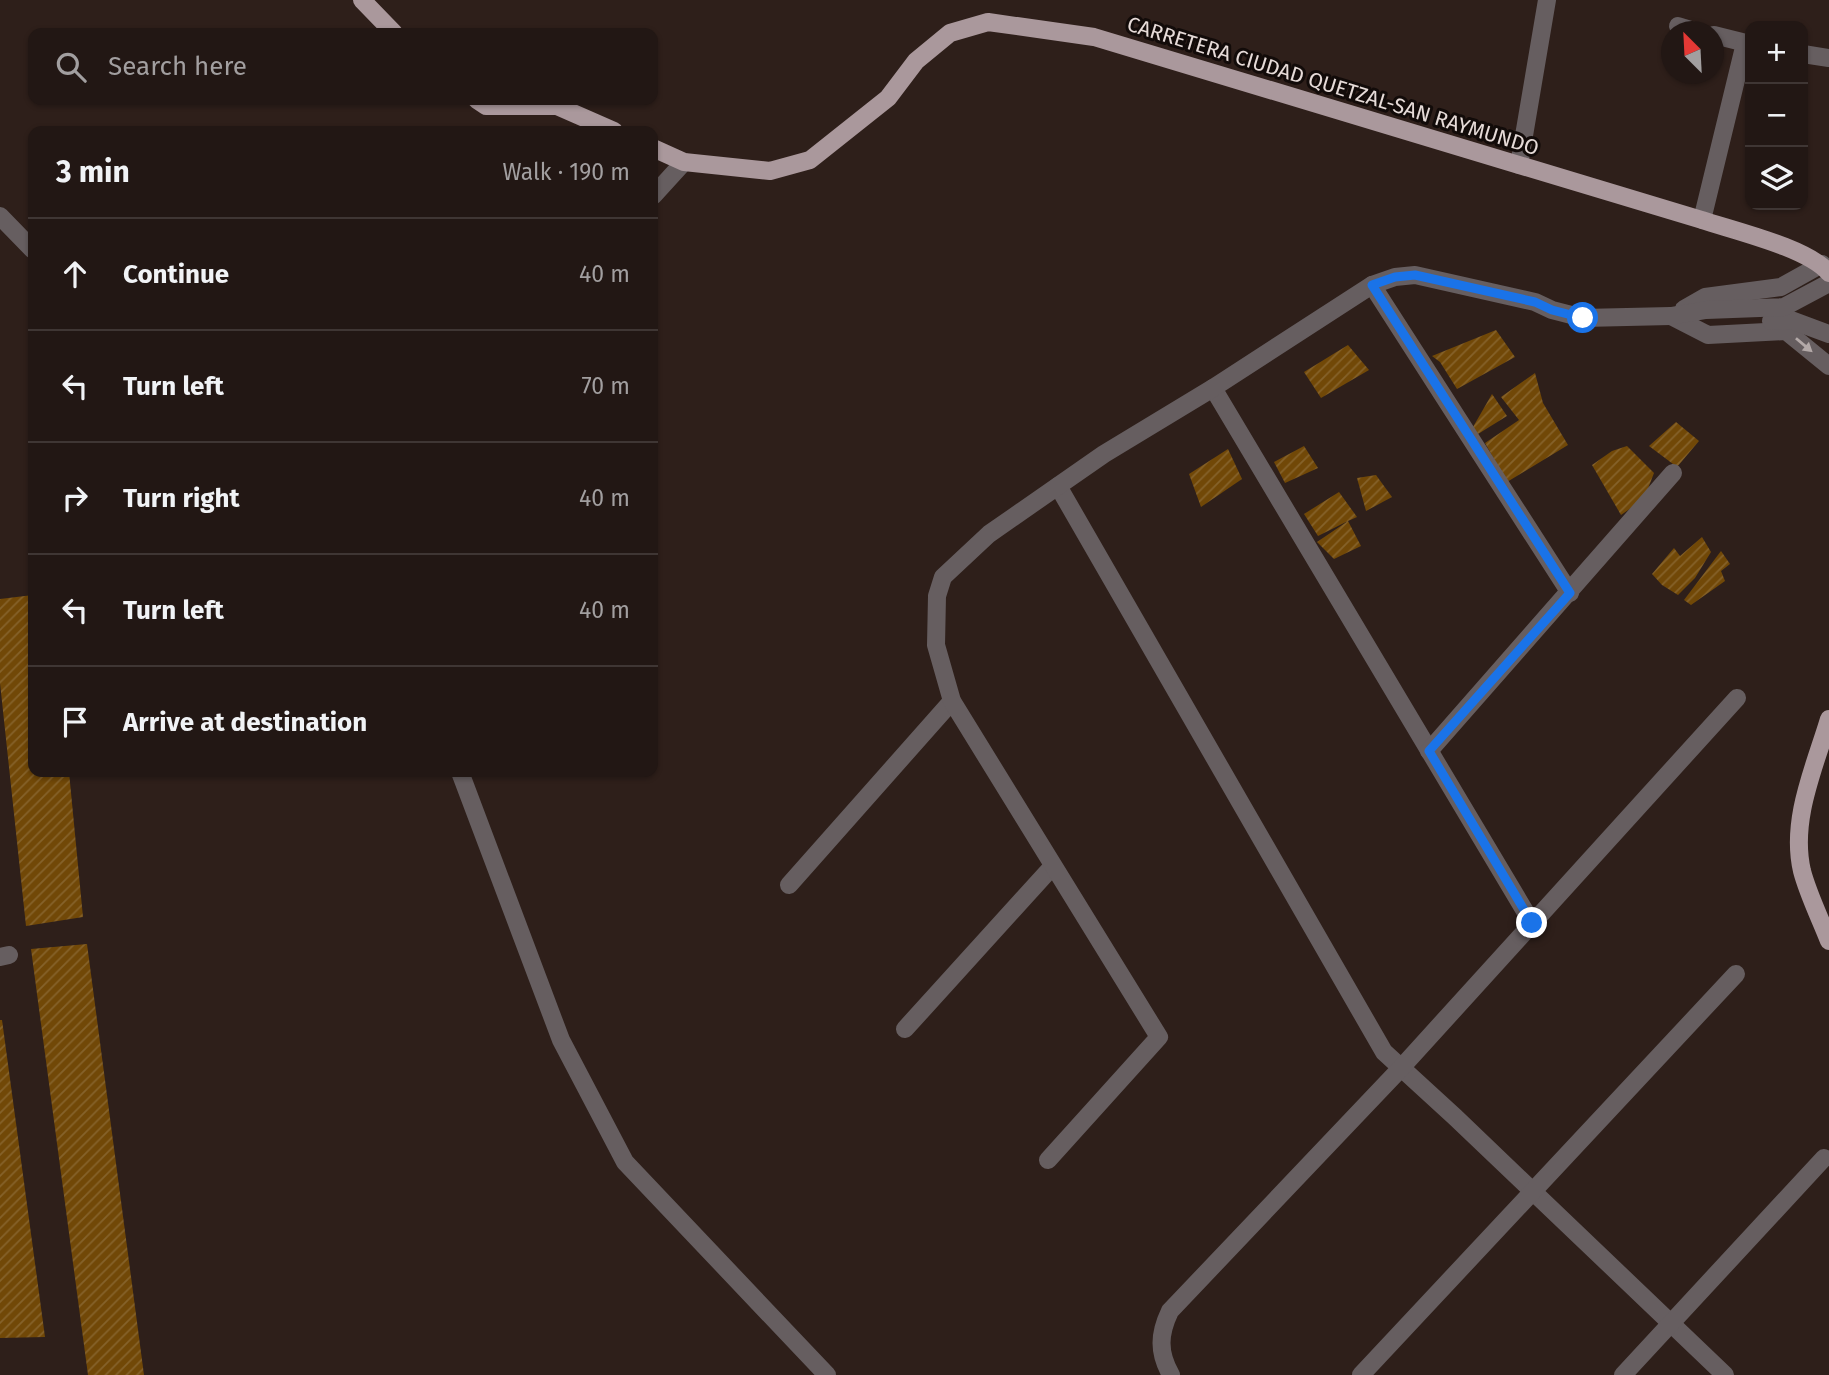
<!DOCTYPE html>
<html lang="en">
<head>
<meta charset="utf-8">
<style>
	:root { --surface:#221714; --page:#2e2422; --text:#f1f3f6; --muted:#a29fa0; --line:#3f3634 }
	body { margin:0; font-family:"Fira Sans",sans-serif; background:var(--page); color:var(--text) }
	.controls { position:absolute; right:21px; top:21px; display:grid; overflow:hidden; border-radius:14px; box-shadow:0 2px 5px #0004 }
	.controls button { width:63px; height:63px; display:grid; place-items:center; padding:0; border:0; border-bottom:2px solid var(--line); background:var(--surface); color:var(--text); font:35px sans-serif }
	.compass { position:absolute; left:1661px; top:21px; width:63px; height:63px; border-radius:50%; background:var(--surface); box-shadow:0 2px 5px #0004; rotate:336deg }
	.stop { position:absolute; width:21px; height:21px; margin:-16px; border:5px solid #1a73e8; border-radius:50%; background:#fff }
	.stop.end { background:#1a73e8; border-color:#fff; box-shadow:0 2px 7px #0008 }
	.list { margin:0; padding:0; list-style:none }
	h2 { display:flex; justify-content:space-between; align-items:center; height:91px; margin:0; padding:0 28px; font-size:30px }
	h2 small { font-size:23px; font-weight:400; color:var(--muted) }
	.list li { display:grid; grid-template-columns:46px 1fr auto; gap:21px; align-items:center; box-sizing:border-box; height:112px; padding:0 28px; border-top:2px solid var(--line) }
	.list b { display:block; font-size:26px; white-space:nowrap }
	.list em { font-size:23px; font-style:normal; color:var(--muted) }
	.icon { flex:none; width:38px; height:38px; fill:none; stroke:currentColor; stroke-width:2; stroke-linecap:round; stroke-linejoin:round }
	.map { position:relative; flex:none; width:1829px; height:1375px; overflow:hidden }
	.search { position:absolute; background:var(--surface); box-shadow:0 2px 5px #0004; left:28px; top:28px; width:630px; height:77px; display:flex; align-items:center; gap:18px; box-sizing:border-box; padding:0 24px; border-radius:14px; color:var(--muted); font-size:26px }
	.panel { position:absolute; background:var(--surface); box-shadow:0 2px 5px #0004; left:28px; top:126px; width:630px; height:651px; border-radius:14px }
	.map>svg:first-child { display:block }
	.building { fill:url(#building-hatch) }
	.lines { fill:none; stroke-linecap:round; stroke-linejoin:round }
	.minor { stroke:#665e60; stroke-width:18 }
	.major { stroke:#aa989c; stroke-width:18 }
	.oneway { fill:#b3a9a8 }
	.route { stroke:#1a73e8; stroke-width:9 }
	.labels { text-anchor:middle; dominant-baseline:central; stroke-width:6; stroke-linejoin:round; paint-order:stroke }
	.street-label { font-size:21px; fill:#e6dbd8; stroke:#120b09 }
</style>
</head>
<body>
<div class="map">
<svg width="1829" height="1375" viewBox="0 0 1829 1375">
	<defs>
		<pattern id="building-hatch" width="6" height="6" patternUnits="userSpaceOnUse" patternTransform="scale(1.75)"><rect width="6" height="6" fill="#714807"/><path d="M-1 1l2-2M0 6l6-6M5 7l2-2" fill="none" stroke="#85622a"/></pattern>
	</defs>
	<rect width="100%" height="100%" fill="#2e1f1a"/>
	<!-- building -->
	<g class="building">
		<path d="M1496 330 1515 357 1457 389 1440 362 1432 356Z"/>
		<path d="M1348 345 1369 370 1321 398 1304 372Z"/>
		<path d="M1535 373 1543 403 1568 445 1507 482 1485 443 1519 420 1501 397Z"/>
		<path d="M1492 394 1507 416 1478 434 1473 427Z"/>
		<path d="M1676 422 1699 441 1677 467 1649 446Z"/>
		<path d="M1304 446 1318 468 1285 483 1274 462Z"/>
		<path d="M1627 446 1654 473 1644 499 1621 515 1592 465 1612 451Z"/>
		<path d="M1228 449 1242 479 1201 507 1189 474Z"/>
		<path d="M1376 475 1392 497 1366 511 1357 478Z"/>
		<path d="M1339 492 1357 517 1348 521 1361 546 1334 559 1317 542 1348 521 1318 536 1304 514Z"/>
		<path d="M1702 537 1711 552 1695 578 1678 595 1662 585 1652 574 1674 548 1680 556Z"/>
		<path d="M1721 551 1730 564 1721 571 1725 581 1691 605 1684 600Z"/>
		<path d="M33 595V772H69L83 917 26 926 0 683V599Z"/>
		<path d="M87 944 144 1375H88L31 949Z"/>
		<path d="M0 1020H2L45 1337 0 1338Z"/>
	</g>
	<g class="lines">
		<!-- minor -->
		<g class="minor">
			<path d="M1678 26 1698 32"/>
			<path d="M1714 35 1750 44"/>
			<path d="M1803 54 1829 58"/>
			<path d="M1519 165 1547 0"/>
			<path d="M653 196 684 162"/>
			<path d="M0 216 33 250"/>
			<path d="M1702 220 1745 43"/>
			<path d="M1372 285 1570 593"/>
			<path d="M1684 309 1705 297 1781 287 1822 264"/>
			<path d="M1671 316 1708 335 1786 331 1829 366"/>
			<path d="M1771 321 1791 320 1829 334"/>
			<path d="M1213 388 1532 923"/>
			<path d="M1058 486 1384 1052 1455 1117 1725 1375"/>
			<path d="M1429 751 1673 473"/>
			<path d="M460 772 561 1040 625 1162 827 1375"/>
			<path d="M789 885 952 701"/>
			<path d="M0 957 9 955"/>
			<path d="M905 1029 1052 867"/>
			<path d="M1048 1160 1159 1037 952 701 936 645 937 596 943 577 989 534 1104 454 1213 388 1372 285 1395 277 1415 275 1535 302 1552 310 1583 318 1671 316 1706 310 1784 307 1829 283"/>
			<path d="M1171 1375C1158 1352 1159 1334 1170 1311L1401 1068 1737 698"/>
			<path d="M1361 1375 1736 974"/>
			<path d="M1623 1375 1824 1158"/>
		</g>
		<!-- major -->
		<g class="major">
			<path d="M362 0 394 33"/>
			<path d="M477 100 486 106H557L614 131"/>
			<path d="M653 148 684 162 770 171 810 160 888 98 916 61 950 33 988 22 1094 37 1702 220C1735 231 1808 248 1829 273"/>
			<path d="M1829 719C1815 766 1790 820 1802 871 1808 894 1820 918 1829 941"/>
		</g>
	</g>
	<!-- one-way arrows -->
	<defs><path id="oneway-solid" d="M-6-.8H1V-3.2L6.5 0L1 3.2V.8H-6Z" transform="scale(1.75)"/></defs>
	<use class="oneway" href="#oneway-solid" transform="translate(1804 345) rotate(40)"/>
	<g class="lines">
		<!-- route -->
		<path class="route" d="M1532 923 1429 751 1570 593 1372 285 1395 277 1415 275 1535 302 1552 310 1583 318"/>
	</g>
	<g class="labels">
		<!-- street labels -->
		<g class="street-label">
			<text transform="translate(1333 86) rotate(17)">CARRETERA CIUDAD QUETZAL-SAN RAYMUNDO</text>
		</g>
	</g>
</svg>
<div class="controls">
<button>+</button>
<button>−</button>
<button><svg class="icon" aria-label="layers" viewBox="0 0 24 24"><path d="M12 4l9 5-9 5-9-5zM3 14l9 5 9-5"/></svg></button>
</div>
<svg class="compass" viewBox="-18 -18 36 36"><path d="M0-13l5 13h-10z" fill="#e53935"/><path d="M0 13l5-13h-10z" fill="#a29fa0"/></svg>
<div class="stop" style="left:1583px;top:318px"></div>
<div class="stop end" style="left:1532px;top:923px"></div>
<div class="search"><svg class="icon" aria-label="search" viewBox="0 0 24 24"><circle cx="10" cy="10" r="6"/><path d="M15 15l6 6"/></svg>Search here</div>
<section class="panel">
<h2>3 min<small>Walk · 190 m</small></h2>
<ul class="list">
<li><svg class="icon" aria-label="ahead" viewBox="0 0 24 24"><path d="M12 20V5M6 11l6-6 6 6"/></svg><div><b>Continue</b></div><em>40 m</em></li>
<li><svg class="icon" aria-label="left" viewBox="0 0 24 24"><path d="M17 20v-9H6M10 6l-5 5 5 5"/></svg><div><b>Turn left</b></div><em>70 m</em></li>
<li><svg class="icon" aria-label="right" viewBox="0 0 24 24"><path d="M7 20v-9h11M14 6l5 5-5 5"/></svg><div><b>Turn right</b></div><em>40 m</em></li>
<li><svg class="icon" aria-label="left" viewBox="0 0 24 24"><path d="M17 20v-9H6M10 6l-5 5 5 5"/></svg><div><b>Turn left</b></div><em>40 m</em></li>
<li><svg class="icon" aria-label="arrive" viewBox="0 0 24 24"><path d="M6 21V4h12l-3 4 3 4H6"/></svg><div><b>Arrive at destination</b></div></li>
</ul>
</section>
</div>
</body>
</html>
